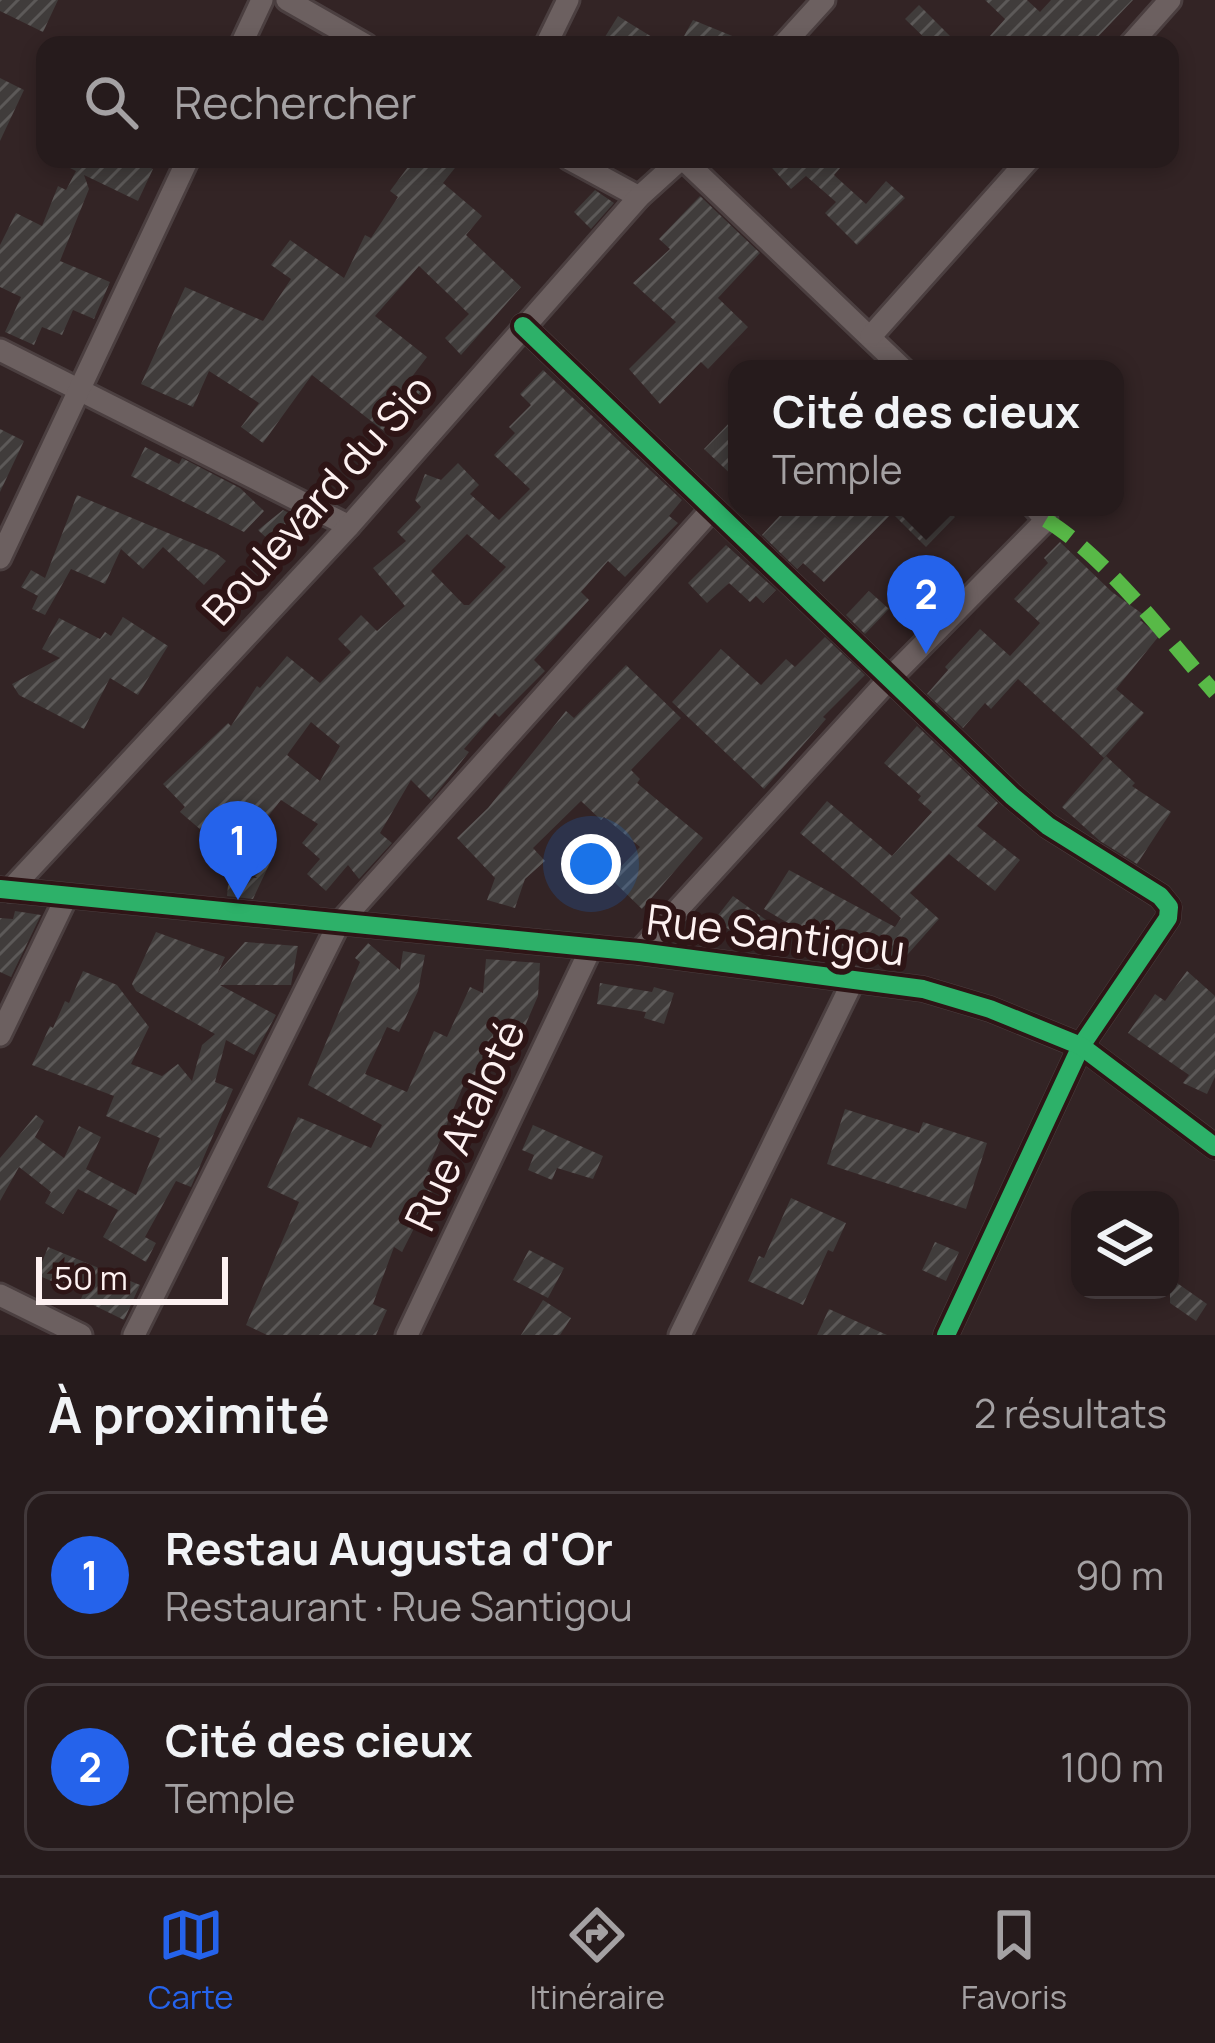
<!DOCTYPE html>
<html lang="fr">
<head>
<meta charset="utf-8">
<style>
	:root { --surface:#261b1c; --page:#2e2425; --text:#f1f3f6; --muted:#a4a1a3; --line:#42393b; --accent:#2563eb }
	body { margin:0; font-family:Manrope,sans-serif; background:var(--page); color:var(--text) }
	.controls { position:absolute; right:36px; bottom:36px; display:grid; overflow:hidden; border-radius:24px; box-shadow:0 6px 18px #0003 }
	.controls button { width:108px; height:108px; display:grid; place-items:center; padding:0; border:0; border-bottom:3px solid var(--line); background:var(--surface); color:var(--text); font:60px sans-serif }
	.scale { position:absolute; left:36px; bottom:30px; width:192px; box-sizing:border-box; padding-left:12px; border:6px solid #fdf1f1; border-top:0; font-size:33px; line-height:42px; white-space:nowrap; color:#fdf1f1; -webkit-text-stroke:9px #2e1516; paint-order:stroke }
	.you { position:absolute; left:591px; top:864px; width:42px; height:42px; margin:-30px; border:9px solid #fff; border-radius:50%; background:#1a73e8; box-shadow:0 0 0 18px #1a73e833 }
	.badge { display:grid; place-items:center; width:78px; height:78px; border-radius:50%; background:var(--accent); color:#fff; font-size:39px; font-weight:700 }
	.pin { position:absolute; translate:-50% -99px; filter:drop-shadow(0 3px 6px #0008) }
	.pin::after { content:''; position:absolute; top:63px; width:42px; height:36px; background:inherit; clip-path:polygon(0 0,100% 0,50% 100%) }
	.popup { position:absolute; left:728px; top:360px; width:396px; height:156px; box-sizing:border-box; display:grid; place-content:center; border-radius:24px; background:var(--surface); filter:drop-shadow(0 3px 9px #0005); font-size:39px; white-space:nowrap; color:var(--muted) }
	.popup b { font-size:45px; color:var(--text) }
	.popup::after { content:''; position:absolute; left:50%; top:100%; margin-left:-24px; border:24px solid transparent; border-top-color:var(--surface) }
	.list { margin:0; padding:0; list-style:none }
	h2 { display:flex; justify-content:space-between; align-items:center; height:156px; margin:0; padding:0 48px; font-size:51px }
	h2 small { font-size:39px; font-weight:400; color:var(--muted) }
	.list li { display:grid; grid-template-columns:78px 1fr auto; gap:36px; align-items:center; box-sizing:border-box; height:168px; margin:0 24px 24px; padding:0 24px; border:3px solid var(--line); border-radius:24px }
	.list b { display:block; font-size:45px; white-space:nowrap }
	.list p { margin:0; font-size:39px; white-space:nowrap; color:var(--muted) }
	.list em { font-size:39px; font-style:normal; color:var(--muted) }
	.icon { flex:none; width:66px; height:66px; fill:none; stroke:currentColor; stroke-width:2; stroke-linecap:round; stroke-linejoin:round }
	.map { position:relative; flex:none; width:1215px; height:1335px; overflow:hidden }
	.search { position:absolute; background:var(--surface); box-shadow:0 6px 18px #0003; left:36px; right:36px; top:36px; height:132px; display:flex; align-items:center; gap:30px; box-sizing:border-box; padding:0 42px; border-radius:24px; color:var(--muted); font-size:45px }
	.sheet { height:540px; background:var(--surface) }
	nav { display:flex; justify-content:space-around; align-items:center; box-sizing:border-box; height:168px; border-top:3px solid var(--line); background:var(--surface); font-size:33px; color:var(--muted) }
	nav a { display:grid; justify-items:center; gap:6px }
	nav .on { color:var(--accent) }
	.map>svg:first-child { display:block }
	.building { fill:url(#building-hatch); fill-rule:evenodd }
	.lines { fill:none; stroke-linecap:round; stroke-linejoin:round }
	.street-casing { stroke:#4b3f40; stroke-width:27 }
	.street { stroke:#6c6060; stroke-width:21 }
	.quiet { stroke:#58b947; stroke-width:15; stroke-dasharray:30 15; stroke-linecap:butt }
	.cycleway-casing { stroke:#2e1516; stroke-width:26 }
	.cycleway { stroke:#2db169; stroke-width:18 }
	.labels { text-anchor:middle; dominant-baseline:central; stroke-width:12; stroke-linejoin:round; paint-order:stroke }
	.street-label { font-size:42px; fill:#fdf1f1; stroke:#2e1516 }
</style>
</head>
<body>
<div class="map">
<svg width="1215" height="1335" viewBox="0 0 1215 1335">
	<defs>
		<pattern id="building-hatch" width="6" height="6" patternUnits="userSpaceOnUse" patternTransform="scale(3)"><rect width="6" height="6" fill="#403c3b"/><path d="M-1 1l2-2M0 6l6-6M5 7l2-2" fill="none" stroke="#5c5958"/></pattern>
	</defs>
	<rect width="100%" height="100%" fill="#332425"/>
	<!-- building -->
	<g class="building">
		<path d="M0 0H58L43 32 0 11Z"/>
		<path d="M985 0H1027L1040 12 1051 0H1133L1090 45H982L1005 19Z"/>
		<path d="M919 5 959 45H932L905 19Z"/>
		<path d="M618 16 665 45H600Z"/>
		<path d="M693 20 752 44V45H679Z"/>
		<path d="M0 78 24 90 0 141Z"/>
		<path d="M52 159H132L153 169 138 201 84 175 89 189 60 261 110 282 94 319 73 310 62 335 42 327 34 345 5 332 21 297 0 287V245L16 213 42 226 58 186 66 190 76 171Z"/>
		<path d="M414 159H462L443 183 482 216 466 235 521 287 461 355 445 338 469 314 419 266 375 316 427 357 411 378 424 390 389 435 312 375 263 443 241 427 259 403 209 371 193 407 141 384 185 287 263 321 291 279 271 265 290 240 344 278 365 235 371 238 398 197 390 191Z"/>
		<path d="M764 159H848L834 175 866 204 886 181 905 198 857 245 825 213 836 202 806 176 791 189Z"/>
		<path d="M595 190 614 203 591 229 574 212Z"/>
		<path d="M700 196 760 253 718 298 748 327 708 369 701 362 660 404 629 369 676 322 633 283 670 249 659 239Z"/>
		<path d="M543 370 682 500 669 516 678 523 625 577 608 561 581 592 589 600 534 660 545 671 499 717 495 713 464 749 469 752 431 800 411 780 380 833 392 843 359 879 348 865 326 891 307 874 320 859 302 843 318 824 281 800 252 837 276 850 253 899 227 896 229 875 257 878 180 812 185 807 163 784 228 723 231 726 257 686 260 688 287 656 320 683 351 652 338 639 361 615 377 631 405 606 373 568 406 541 397 532 421 507 415 500 425 474 441 480 458 463 479 485 470 494 499 520 530 489 494 455 515 433 509 427 531 405 520 394ZM467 534 506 567 469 605H464L431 571ZM311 722 340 746 320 781 287 755Z"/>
		<path d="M737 415V480L704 449Z"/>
		<path d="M0 429 24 441 0 492Z"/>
		<path d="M145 447 179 464 182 458 240 488 264 511 244 532 131 476Z"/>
		<path d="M77 495 216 553 226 561 204 585 163 547 143 569 121 549 105 584 71 569 45 615 32 609 38 596 21 587 31 570 45 578Z"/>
		<path d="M788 507H945L955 517 926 547 892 513 824 582 803 563 797 569 762 535Z"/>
		<path d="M283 510 309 523 299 534 293 529 276 547 258 530Z"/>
		<path d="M1060 542 1112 592 1144 615 1140 620 1159 636 1116 689 1144 713 1104 758 1018 679 991 709 985 703 963 728 927 694 948 670 945 667 980 629 1010 656 1040 623 1014 599 1048 563 1044 558Z"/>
		<path d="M726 545 776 590 763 603 756 596 750 602 729 583 707 603 688 583Z"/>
		<path d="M869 591 889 609 865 634 846 615Z"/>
		<path d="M123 617 168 646 138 695 110 678 84 729 19 695 12 684 60 658 42 649 59 618 100 639 105 632 111 636Z"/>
		<path d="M825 637 865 675 823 717 826 719 764 789 672 702 721 649 761 685 786 659 795 667Z"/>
		<path d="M626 665 681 718 631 770 640 779 637 783 703 838 642 909 610 878 640 847 604 817 601 820 581 801 533 848 545 861 525 879 515 908 487 900 495 878 457 838 488 808 566 711 574 718Z"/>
		<path d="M917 726 998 803 977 826 1020 860 995 891 949 854 910 893 939 919 900 963 872 939 863 949 851 938 843 946 814 918 805 933 764 909 789 870 895 927 901 918 800 833 827 801 892 856 932 812 918 800 921 796 884 763Z"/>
		<path d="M1106 756 1135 783 1132 786 1171 812 1137 864 1100 841 1062 807Z"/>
		<path d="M733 896 766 920 748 944 715 919Z"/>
		<path d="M15 911 41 915 11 977 0 972V918L13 919Z"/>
		<path d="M156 932 225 957 218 972 245 942 298 946 291 985H220L276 1015 254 1055 226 1040 215 1082 233 1089 191 1187 176 1181 145 1237 156 1243 146 1262 103 1237 118 1210 78 1189 63 1214 45 1203 51 1192 19 1167 0 1201V1158L36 1115 44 1121 35 1137 64 1158 79 1126 101 1137 86 1169 136 1195 160 1138 106 1116 114 1096 32 1065 50 1026 53 1028 65 1001 69 1003 83 971 117 985 149 1027 131 1064 162 1076 178 1064 192 1081 202 1045 215 1034 136 991 132 984Z"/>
		<path d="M368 943 400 970 403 951 425 955 418 991 399 1032 387 1027 365 1074 407 1092 434 1031 447 1037 470 987 483 993 486 959 540 963 538 996 515 1049 493 1039 470 1087 464 1084 427 1171 440 1177 402 1252 394 1247 373 1304 387 1310 376 1335H267L246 1325 299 1202 267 1187 298 1117 371 1148 382 1125 308 1085 360 962 355 958Z"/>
		<path d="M1187 971 1215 996V1077L1207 1094 1183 1083 1189 1075 1128 1033 1155 994 1165 1001Z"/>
		<path d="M600 983 652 992 654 987 674 993 664 1024 644 1018 646 1012 597 1004Z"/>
		<path d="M845 1109 919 1133 923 1122 987 1143 966 1209 827 1164Z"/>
		<path d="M533 1125 603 1156 593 1179 557 1168 552 1180 528 1170 534 1155 522 1150Z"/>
		<path d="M791 1198 846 1223 833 1252 828 1250 803 1305 748 1281 759 1256 764 1258Z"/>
		<path d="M935 1242 959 1252 946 1281 922 1270Z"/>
		<path d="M48 1247 140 1285 124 1320 81 1299 83 1294 37 1275Z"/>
		<path d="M529 1250 564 1268 548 1298 513 1280Z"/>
		<path d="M1170 1278 1207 1304 1196 1321 1170 1303Z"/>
		<path d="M543 1300 571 1318 560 1335H521Z"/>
		<path d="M829 1309 887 1335H817Z"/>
	</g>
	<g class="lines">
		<!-- street casing -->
		<g class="street-casing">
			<g id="street">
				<path d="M287 0 366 45"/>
				<path d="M241 45 262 0"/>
				<path d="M546 45 568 0"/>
				<path d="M783 45 824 0"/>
				<path d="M1130 45 1170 0"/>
				<path d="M569 159 639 197"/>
				<path d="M683 159 903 369"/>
				<path d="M523 326 1012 796 1048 826 1160 896 1169 907 1168 918 1081 1046 946 1335"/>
				<path d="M871 336 1029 159"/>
				<path d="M0 350 349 526"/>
				<path d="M0 558 188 159"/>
				<path d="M0 889 639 952 923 989 990 1009 1081 1046 1215 1147"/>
				<path d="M10 890 349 526 639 197 681 159"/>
				<path d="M639 952 890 678 1046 520 1034 507"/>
				<path d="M0 1035 66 898"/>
				<path d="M0 1295 81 1335"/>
				<path d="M134 1335 338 925 711 510"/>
				<path d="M407 1335 591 948"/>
				<path d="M680 1335 854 979"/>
			</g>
		</g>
		<!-- street -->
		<use href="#street" class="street"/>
		<!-- quiet -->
		<path class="quiet" d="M1046 520C1104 555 1169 640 1215 693"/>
		<!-- cycleway casing -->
		<g class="cycleway-casing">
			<g id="cycleway">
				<path d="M523 326 1012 796 1048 826 1160 896 1169 907 1168 918 1081 1046 946 1335"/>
				<path d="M0 889 639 952 923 989 990 1009 1081 1046 1215 1147"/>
			</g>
		</g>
		<!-- cycleway -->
		<use href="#cycleway" class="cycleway"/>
	</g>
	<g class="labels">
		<!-- street labels -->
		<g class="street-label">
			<text transform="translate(317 499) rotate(-48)">Boulevard du Sio</text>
			<text transform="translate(776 934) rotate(7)">Rue Santigou</text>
			<text transform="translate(464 1125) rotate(-65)">Rue Ataloté</text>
		</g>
	</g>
</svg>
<div class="controls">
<button><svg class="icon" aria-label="layers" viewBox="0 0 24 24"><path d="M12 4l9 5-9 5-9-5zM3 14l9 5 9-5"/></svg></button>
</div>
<div class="scale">50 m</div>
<div class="you"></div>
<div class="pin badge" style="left:238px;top:900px">1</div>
<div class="pin badge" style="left:926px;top:654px">2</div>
<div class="popup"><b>Cité des cieux</b>Temple</div>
<div class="search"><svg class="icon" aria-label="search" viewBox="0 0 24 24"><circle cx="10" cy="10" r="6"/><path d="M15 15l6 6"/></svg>Rechercher</div>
</div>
<section class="sheet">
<h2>À proximité<small>2 résultats</small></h2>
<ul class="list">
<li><span class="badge">1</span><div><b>Restau Augusta d'Or</b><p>Restaurant · Rue Santigou</p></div><em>90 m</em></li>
<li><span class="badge">2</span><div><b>Cité des cieux</b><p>Temple</p></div><em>100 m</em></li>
</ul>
</section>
<nav>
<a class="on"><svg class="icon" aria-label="map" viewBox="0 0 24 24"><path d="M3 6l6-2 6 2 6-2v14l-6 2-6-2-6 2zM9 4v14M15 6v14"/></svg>Carte</a>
<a><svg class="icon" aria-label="directions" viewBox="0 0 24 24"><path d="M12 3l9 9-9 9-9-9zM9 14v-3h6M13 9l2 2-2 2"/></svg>Itinéraire</a>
<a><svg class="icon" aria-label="saved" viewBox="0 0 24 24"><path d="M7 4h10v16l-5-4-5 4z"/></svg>Favoris</a>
</nav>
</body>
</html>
